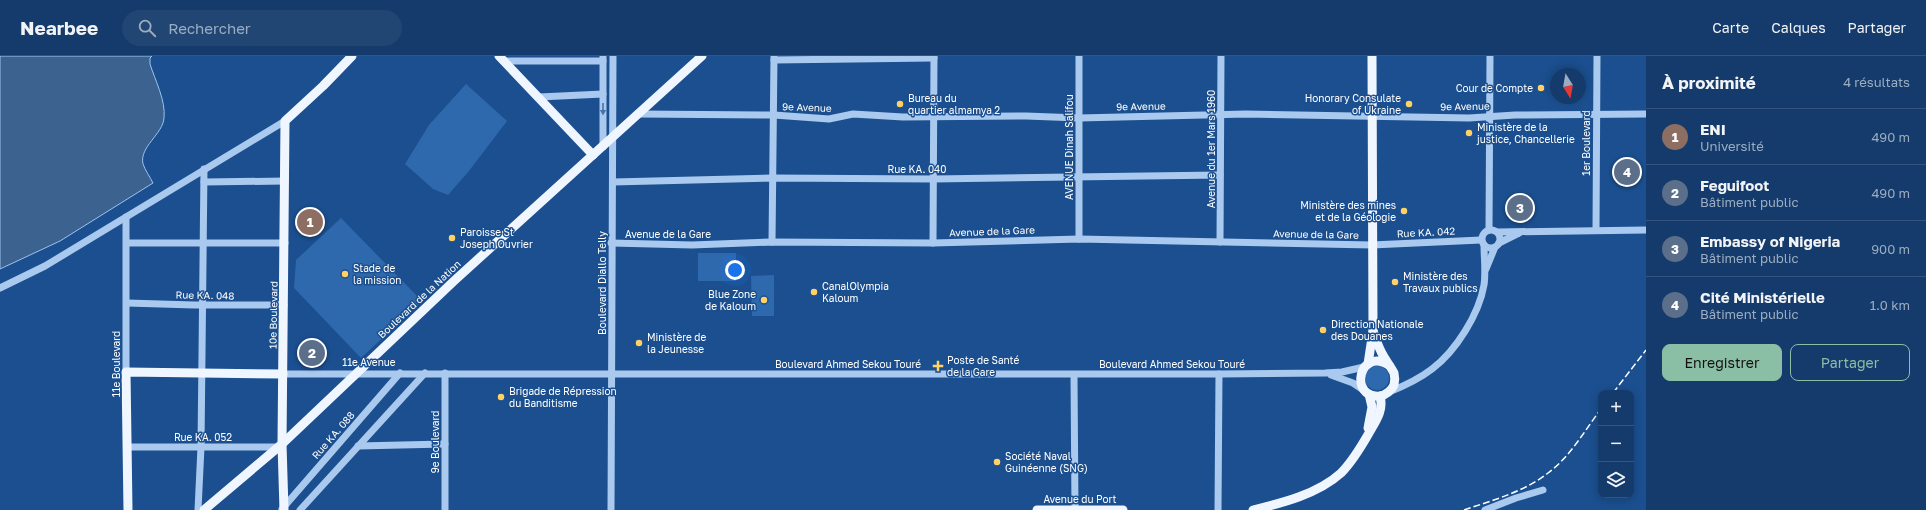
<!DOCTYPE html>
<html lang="fr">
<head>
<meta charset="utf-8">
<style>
	:root { --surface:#143b6b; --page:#214673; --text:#f1f3f6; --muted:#9dadc1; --line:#33557e; --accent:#8abfa5 }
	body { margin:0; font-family:"Golos Text",sans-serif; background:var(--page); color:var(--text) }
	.controls { position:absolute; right:12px; bottom:12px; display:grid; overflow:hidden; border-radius:8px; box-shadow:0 2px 10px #0003 }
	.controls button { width:36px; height:36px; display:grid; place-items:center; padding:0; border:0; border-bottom:1px solid var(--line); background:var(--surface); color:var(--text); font:20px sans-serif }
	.compass { position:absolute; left:1550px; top:12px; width:36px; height:36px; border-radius:50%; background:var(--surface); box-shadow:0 2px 10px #0003; rotate:169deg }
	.you { position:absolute; left:735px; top:214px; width:14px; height:14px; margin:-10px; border:3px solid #fff; border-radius:50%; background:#1a73e8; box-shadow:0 0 0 6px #1a73e833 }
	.badge { display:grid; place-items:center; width:26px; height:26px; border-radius:50%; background:var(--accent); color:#fff; font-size:13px; font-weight:700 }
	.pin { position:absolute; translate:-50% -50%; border:2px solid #fff; box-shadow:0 1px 4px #0006 }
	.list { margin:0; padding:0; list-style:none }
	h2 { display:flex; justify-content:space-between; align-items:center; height:52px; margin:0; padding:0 16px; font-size:17px }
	h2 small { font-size:13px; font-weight:400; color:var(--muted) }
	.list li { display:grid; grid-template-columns:26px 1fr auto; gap:12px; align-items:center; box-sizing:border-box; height:56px; padding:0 16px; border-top:1px solid var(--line) }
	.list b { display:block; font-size:15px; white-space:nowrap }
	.list p { margin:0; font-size:13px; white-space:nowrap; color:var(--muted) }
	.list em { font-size:13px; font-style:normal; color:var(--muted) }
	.actions { display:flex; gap:8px; padding:12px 16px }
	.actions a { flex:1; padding:9px 0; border:1px solid var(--accent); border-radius:8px; text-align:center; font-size:14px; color:var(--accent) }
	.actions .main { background:var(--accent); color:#111 }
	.icon { flex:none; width:22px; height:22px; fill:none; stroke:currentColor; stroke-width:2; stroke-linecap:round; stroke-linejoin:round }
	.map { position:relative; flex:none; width:1646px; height:454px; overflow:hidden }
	header { display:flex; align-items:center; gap:24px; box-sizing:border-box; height:56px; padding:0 20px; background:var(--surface); border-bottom:1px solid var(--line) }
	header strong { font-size:19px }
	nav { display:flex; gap:22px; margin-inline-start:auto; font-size:14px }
	.search { width:280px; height:36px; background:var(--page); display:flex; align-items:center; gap:10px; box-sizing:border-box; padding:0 14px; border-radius:22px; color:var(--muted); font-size:15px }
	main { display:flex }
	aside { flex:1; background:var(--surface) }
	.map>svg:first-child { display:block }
	.green { fill:#2e69ad }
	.water { fill:#3c6290; stroke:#9cc4f0 }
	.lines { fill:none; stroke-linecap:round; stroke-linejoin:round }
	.minor { stroke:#a9c9ee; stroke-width:7 }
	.major { stroke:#f0f6ff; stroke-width:9 }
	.rail { stroke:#fff; stroke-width:1.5; stroke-dasharray:7 3; stroke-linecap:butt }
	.oneway { fill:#4674ac }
	.poi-dot { fill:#ffd166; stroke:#1b4f8f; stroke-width:1.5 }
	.labels { text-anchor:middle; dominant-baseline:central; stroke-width:3; stroke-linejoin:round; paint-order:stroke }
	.poi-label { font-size:10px; fill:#fff; stroke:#1b4f8f; text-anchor:start }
	.street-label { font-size:10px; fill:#fff; stroke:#1b4f8f }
</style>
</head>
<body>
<header>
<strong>Nearbee</strong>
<div class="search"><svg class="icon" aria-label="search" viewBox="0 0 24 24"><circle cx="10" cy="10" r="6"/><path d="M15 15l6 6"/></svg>Rechercher</div>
<nav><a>Carte</a><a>Calques</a><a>Partager</a></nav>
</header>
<main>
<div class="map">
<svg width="1646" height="454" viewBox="0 0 1646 454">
	<rect width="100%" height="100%" fill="#1b4f8f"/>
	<!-- green -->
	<g class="green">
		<path d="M466 28 507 65 469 115 448 139 433 133 405 108 429 69Z"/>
		<path d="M341 162 422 245 361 302 294 232 296 204Z"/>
		<rect x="698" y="197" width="38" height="28"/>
		<path d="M774 219V260H752L751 220Z"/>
		<circle cx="1377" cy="322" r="12"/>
	</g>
	<!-- water -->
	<path class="water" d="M0 0H152L150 2V8C155 24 166 45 164 62 163 78 139 91 143 108 145 114 150 121 153 127L60 185 0 213Z"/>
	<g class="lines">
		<!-- minor -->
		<g class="minor">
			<path d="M1079 0V183"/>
			<path d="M774 4 934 2"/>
			<path d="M503 5H603"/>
			<path d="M539 41 603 38"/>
			<path d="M638 58 774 59 829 63 853 58 903 61 1026 60 1079 62 1246 58 1469 62 1515 59 1646 58"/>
			<path d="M603 91V0"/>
			<path d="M204 126 285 125"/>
			<path d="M613 126 772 122 933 123 1220 119"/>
			<path d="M126 161V316"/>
			<circle cx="1491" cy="183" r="9"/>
			<path d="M1489 174 1490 0"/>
			<path d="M1596 174 1597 0"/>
			<path d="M1498 176 1646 174"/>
			<path d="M772 186 774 0"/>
			<path d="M1220 186 1221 0"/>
			<path d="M127 187H285"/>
			<path d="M611 187 692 189 772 186 933 187 1079 183 1372 189 1481 184"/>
			<path d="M933 187 934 0"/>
			<path d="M1499 187 1519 177"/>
			<path d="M1486 213 1495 191"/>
			<path d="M0 232 45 210 285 65"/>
			<path d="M127 247 194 249H284"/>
			<path d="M445 317V454"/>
			<path d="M283 318H1219L1325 317 1342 316 1364 311"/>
			<path d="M1074 319 1075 454"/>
			<path d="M1331 319 1353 327 1365 335"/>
			<path d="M1389 336C1404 330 1419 323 1432 313 1456 295 1479 258 1484 229 1486 216 1484 202 1484 189"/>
			<path d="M358 390 445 388"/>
			<path d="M127 391H279"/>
			<path d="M282 453 400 317"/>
			<path d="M198 454 201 391 204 113"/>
			<path d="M300 454 425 317"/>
			<path d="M611 454 613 0"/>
			<path d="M1218 454 1219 318"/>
			<path d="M1485 454 1516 442 1543 434"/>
		</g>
		<!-- major -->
		<g class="major">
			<path d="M499 0 593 99"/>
			<path d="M1373 275C1376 284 1379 293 1384 301 1387 306 1391 311 1394 317 1395 321 1395 325 1394 329 1392 334 1386 339 1380 340 1348 343 1359 289 1390 310"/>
			<path d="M1368 308 1373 275 1372 0"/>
			<path d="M1368 372 1372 351 1369 338"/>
			<path d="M128 454 126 316 283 318"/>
			<path d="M204 454 282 388 455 224 702 0"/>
			<path d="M284 454 282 388 285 65 323 30 352 0"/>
			<path d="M1037 454H1123"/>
			<path d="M1253 454C1282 447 1318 438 1341 417 1352 406 1361 391 1369 377 1376 365 1384 354 1380 340"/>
		</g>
		<!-- rail -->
		<g class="rail">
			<path d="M1613 337 1646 294"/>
			<path d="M1464 454C1493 444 1524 436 1548 417 1570 401 1585 374 1601 353"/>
		</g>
	</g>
	<!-- one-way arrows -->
	<defs><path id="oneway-solid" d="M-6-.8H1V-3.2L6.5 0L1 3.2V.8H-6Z"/></defs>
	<use class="oneway" href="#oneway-solid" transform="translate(603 53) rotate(90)"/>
	<!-- markers -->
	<g class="poi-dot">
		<circle cx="1541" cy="32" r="4"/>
		<circle cx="900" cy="48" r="4"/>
		<circle cx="1409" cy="48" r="4"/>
		<circle cx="1469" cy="77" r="4"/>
		<circle cx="1404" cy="155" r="4"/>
		<circle cx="452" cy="182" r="4"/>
		<circle cx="345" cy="218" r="4"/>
		<circle cx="1395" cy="226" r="4"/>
		<circle cx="814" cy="236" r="4"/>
		<circle cx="764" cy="244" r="4"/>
		<circle cx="1323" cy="274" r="4"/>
		<circle cx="639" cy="287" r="4"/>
		<path d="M936 304h4v4h4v4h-4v4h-4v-4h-4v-4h4z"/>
		<circle cx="501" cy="341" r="4"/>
		<circle cx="997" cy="406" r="4"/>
	</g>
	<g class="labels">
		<!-- poi labels -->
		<g class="poi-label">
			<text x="1533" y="32" text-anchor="end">Cour de Compte</text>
			<text x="908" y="42">Bureau du<tspan x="908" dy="12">quartier almamya 2</tspan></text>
			<text x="1401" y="42" text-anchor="end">Honorary Consulate<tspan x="1401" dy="12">of Ukraine</tspan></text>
			<text x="1477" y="71">Ministère de la<tspan x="1477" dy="12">justice, Chancellerie</tspan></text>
			<text x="1396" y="149" text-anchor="end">Ministère des mines<tspan x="1396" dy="12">et de la Géologie</tspan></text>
			<text x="460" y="176">Paroisse St<tspan x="460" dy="12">Joseph Ouvrier</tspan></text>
			<text x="353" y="212">Stade de<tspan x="353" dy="12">la mission</tspan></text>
			<text x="1403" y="220">Ministère des<tspan x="1403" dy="12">Travaux publics</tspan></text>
			<text x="822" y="230">CanalOlympia<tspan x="822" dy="12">Kaloum</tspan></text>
			<text x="756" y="238" text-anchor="end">Blue Zone<tspan x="756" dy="12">de Kaloum</tspan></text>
			<text x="1331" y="268">Direction Nationale<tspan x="1331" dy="12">des Douanes</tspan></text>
			<text x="647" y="281">Ministère de<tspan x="647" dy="12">la Jeunesse</tspan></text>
			<text x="947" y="304">Poste de Santé<tspan x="947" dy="12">de la Gare</tspan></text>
			<text x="509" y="335">Brigade de Répression<tspan x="509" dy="12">du Banditisme</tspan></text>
			<text x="1005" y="400">Société Naval<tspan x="1005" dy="12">Guinéenne (SNG)</tspan></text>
		</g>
		<!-- street labels -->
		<g class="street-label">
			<text transform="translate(1141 50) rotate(-1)">9e Avenue</text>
			<text transform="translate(1465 50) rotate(-1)">9e Avenue</text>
			<text transform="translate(807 51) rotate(2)">9e Avenue</text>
			<text transform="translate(1586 87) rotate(-90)">1er Boulevard</text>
			<text transform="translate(1069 91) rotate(-90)">AVENUE Dinah Salifou</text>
			<text transform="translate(1211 93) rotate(-90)">Avenue du 1er Mars 1960</text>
			<text x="917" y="113">Rue KA. 040</text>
			<text transform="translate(992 175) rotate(-2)">Avenue de la Gare</text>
			<text transform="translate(1426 176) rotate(-3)">Rue KA. 042</text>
			<text x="668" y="178">Avenue de la Gare</text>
			<text transform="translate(1316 178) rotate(1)">Avenue de la Gare</text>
			<text transform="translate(602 227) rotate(-90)">Boulevard Diallo Telly</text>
			<text transform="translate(205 239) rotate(1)">Rue KA. 048</text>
			<text transform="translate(419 243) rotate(-43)">Boulevard de la Nation</text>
			<text transform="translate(273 259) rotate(-89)">10e Boulevard</text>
			<text x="369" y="306">11e Avenue</text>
			<text transform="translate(116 308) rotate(-90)">11e Boulevard</text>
			<text x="848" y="308">Boulevard Ahmed Sekou Touré</text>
			<text x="1172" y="308">Boulevard Ahmed Sekou Touré</text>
			<text transform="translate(333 379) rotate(-49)">Rue KA. 088</text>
			<text x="203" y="381">Rue KA. 052</text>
			<text transform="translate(435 386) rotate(-90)">9e Boulevard</text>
			<text x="1080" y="443">Avenue du Port</text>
		</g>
	</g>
</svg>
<div class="controls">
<button>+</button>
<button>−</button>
<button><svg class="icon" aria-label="layers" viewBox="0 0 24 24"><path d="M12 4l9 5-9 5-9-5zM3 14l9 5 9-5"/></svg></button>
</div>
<svg class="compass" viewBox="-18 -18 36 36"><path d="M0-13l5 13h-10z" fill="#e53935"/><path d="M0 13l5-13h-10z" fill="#9dadc1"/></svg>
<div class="you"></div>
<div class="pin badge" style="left:310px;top:166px;background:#8d6e63">1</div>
<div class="pin badge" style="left:312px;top:297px;background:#5c6f8a">2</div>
<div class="pin badge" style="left:1520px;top:152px;background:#5c6f8a">3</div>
<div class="pin badge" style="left:1627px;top:116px;background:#5c6f8a">4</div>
</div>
<aside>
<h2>À proximité<small>4 résultats</small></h2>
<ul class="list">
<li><span class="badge" style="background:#8d6e63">1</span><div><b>ENI</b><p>Université</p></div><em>490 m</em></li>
<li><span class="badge" style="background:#5c6f8a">2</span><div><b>Feguifoot</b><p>Bâtiment public</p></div><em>490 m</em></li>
<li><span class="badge" style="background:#5c6f8a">3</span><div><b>Embassy of Nigeria</b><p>Bâtiment public</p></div><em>900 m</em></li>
<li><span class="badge" style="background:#5c6f8a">4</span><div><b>Cité Ministérielle</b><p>Bâtiment public</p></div><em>1.0 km</em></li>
</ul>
<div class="actions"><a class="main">Enregistrer</a><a>Partager</a></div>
</aside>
</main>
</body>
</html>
